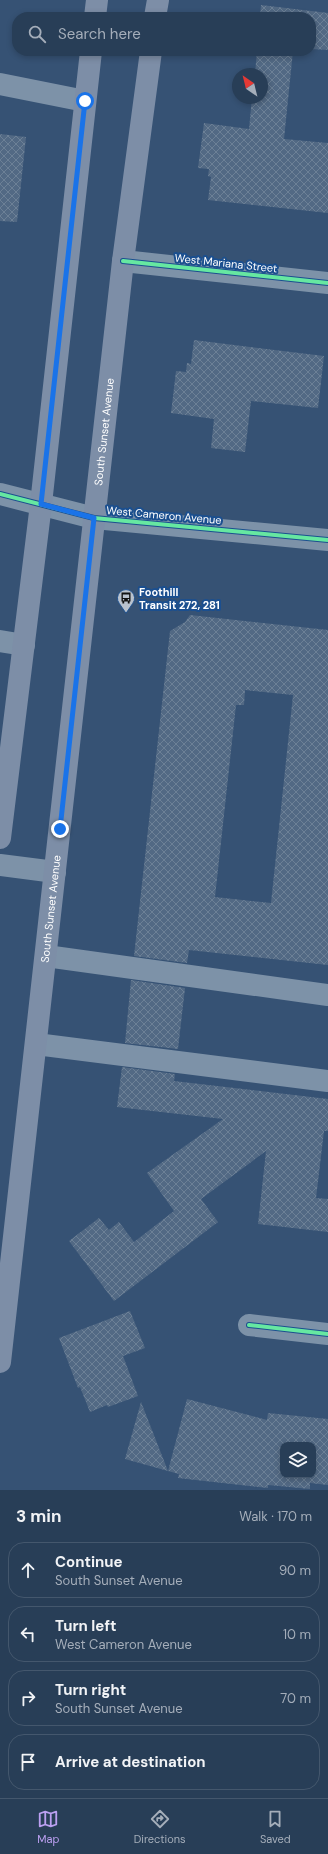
<!DOCTYPE html>
<html lang="en">
<head>
<meta charset="utf-8">
<style>
	:root { --surface:#283e57; --page:#30455d; --text:#f1f3f6; --muted:#a5aeba; --line:#44576d; --accent:#bca0f2 }
	body { margin:0; font-family:"DM Sans",sans-serif; background:var(--page); color:var(--text) }
	.controls { position:absolute; right:12px; bottom:12px; display:grid; overflow:hidden; border-radius:8px; box-shadow:0 2px 6px #0003 }
	.controls button { width:36px; height:36px; display:grid; place-items:center; padding:0; border:0; border-bottom:1px solid var(--line); background:var(--surface); color:var(--text); font:20px sans-serif }
	.compass { position:absolute; left:232px; top:68px; width:36px; height:36px; border-radius:50%; background:var(--surface); box-shadow:0 2px 6px #0003; rotate:325deg }
	.stop { position:absolute; width:12px; height:12px; margin:-9px; border:3px solid #1a73e8; border-radius:50%; background:#fff }
	.stop.end { background:#1a73e8; border-color:#fff; box-shadow:0 1px 4px #0008 }
	.list { margin:0; padding:0; list-style:none }
	h2 { display:flex; justify-content:space-between; align-items:center; height:52px; margin:0; padding:0 16px; font-size:17px }
	h2 small { font-size:13px; font-weight:400; color:var(--muted) }
	.list li { display:grid; grid-template-columns:26px 1fr auto; gap:12px; align-items:center; box-sizing:border-box; height:56px; margin:0 8px 8px; padding:0 8px; border:1px solid var(--line); border-radius:16px }
	.list b { display:block; font-size:15px; white-space:nowrap }
	.list p { margin:0; font-size:13px; white-space:nowrap; color:var(--muted) }
	.list em { font-size:13px; font-style:normal; color:var(--muted) }
	.icon { flex:none; width:22px; height:22px; fill:none; stroke:currentColor; stroke-width:2; stroke-linecap:round; stroke-linejoin:round }
	.map { position:relative; flex:none; width:328px; height:1490px; overflow:hidden }
	.search { position:absolute; background:var(--surface); box-shadow:0 2px 6px #0003; left:12px; right:12px; top:12px; height:44px; display:flex; align-items:center; gap:10px; box-sizing:border-box; padding:0 14px; border-radius:16px; color:var(--muted); font-size:15px }
	.sheet { height:308px; background:var(--surface) }
	nav { display:flex; justify-content:space-around; align-items:center; box-sizing:border-box; height:56px; border-top:1px solid var(--line); background:var(--surface); font-size:11px; color:var(--muted) }
	nav a { display:grid; justify-items:center; gap:2px }
	nav .on { color:var(--accent) }
	.map>svg:first-child { display:block }
	.building { fill:url(#building-cross-hatch); fill-rule:evenodd }
	.lines { fill:none; stroke-linecap:round; stroke-linejoin:round }
	.minor { stroke:#7d92a8; stroke-width:22 }
	.major { stroke:#7d8ea7; stroke-width:22 }
	.cycleway-casing { stroke:#1b4f8f; stroke-width:6 }
	.cycleway { stroke:#66e7a1; stroke-width:4 }
	.route { stroke:#1a73e8; stroke-width:5 }
	.labels { text-anchor:middle; dominant-baseline:central; stroke-width:4; stroke-linejoin:round; paint-order:stroke }
	.street-label { font-size:11px; fill:#fff; stroke:#1b4f8f }
	.poi-label { font-size:11px; font-weight:bold; fill:#fff; stroke:#1b4f8f; text-anchor:start }
</style>
</head>
<body>
<div class="map">
<svg width="328" height="1490" viewBox="0 0 328 1490">
	<defs>
		<pattern id="building-cross-hatch" width="8" height="8" patternUnits="userSpaceOnUse"><rect width="8" height="8" fill="#526984"/><path d="M0 0l8 8M0 8l8-8" fill="none" stroke="#6c8096"/></pattern>
	</defs>
	<rect width="100%" height="100%" fill="#365274"/>
	<!-- building -->
	<g class="building">
		<path d="M261 5 328 13V50L311 49V17H260Z"/>
		<path d="M257 51H293L284 139 328 143V213L208 200 211 177 208 176 209 169 198 168 204 123 249 129 252 98H262V74H255Z"/>
		<path d="M0 134 26 137 17 222 0 221Z"/>
		<path d="M194 340 324 356 318 408 251 401 245 452 211 448 214 419 171 413 176 371 186 372 187 363 191 364Z"/>
		<path d="M190 615 328 630V965L189 950 187 963 134 956 170 631 185 622ZM245 690 293 695 271 903 215 897 236 705H244Z"/>
		<path d="M131 980 185 988 178 1049 125 1043Z"/>
		<path d="M122 1067 175 1074 174 1081 328 1099V1131H324L316 1198 328 1199V1232L258 1224 266 1151 201 1199 218 1222 114 1301 69 1241 99 1218 109 1230 119 1222 134 1242 174 1211 147 1173 223 1119 117 1107Z"/>
		<path d="M130 1311 145 1348 123 1356 138 1396 108 1407 107 1405 90 1412 80 1387 78 1388 59 1338Z"/>
		<path d="M187 1399 267 1420 268 1413 328 1419V1485L310 1483V1489L268 1485V1488L178 1478 179 1474 168 1471ZM283 1445H313V1475H283Z"/>
		<path d="M141 1402 168 1471 125 1459Z"/>
	</g>
	<g class="lines">
		<!-- minor -->
		<g class="minor">
			<path d="M0 84 85 101"/>
			<path d="M123 261 328 283"/>
			<path d="M0 494 94 518 328 540"/>
			<path d="M0 641 24 645"/>
			<path d="M0 865 55 872"/>
			<path d="M46 956 328 995"/>
			<path d="M36 1044 328 1081"/>
			<path d="M249 1325 328 1334"/>
		</g>
		<!-- major -->
		<g class="major">
			<path d="M95 17 97 0"/>
			<path d="M155 17 158 0"/>
			<path d="M0 838 41 504 91 51"/>
			<path id="s1" d="M0 1362 123 261 151 51"/>
		</g>
		<!-- cycleway casing -->
		<g class="cycleway-casing">
			<g id="cycleway">
				<path d="M123 261 328 283"/>
				<path d="M0 494 94 518 328 540"/>
				<path d="M249 1325 328 1334"/>
			</g>
		</g>
		<!-- cycleway -->
		<use href="#cycleway" class="cycleway"/>
	</g>
	<g class="lines">
		<!-- route -->
		<path class="route" d="M60 829 94 518 41 504 85 101"/>
	</g>
	<!-- icons -->
	<defs>
		<g id="bus-pin" transform="scale(0.9)"><path d="M0 17L-7.5 6A9.5 9.5 0 1 1 7.5 6Z" fill="#b9c2ce" stroke="#1b4f8f"/><path d="M-5-6H5V4H4V6H2V4H-2V6H-4V4H-5ZM-3.5-4V0h7V-4ZM-3.5 1.2v1.5H-2V1.2ZM2 1.2v1.5H3.5V1.2Z" fill="#111"/></g>
	</defs>
	<g fill-rule="evenodd">
		<use href="#bus-pin" x="126" y="598"/>
	</g>
	<g class="labels">
		<!-- street labels -->
		<g class="street-label">
			<text transform="translate(226 263) rotate(6)">West Mariana Street</text>
			<text stroke="none"><textPath href="#s1" startOffset="936">South Sunset Avenue</textPath></text>
			<text transform="translate(164 515) rotate(5)">West Cameron Avenue</text>
			<text stroke="none"><textPath href="#s1" startOffset="456">South Sunset Avenue</textPath></text>
		</g>
		<!-- poi labels -->
		<g class="poi-label">
			<text x="139" y="592">Foothill<tspan x="139" dy="13">Transit 272, 281</tspan></text>
		</g>
	</g>
</svg>
<div class="controls">
<button><svg class="icon" aria-label="layers" viewBox="0 0 24 24"><path d="M12 4l9 5-9 5-9-5zM3 14l9 5 9-5"/></svg></button>
</div>
<svg class="compass" viewBox="-18 -18 36 36"><path d="M0-13l5 13h-10z" fill="#e53935"/><path d="M0 13l5-13h-10z" fill="#a5aeba"/></svg>
<div class="stop" style="left:85px;top:101px"></div>
<div class="stop end" style="left:60px;top:829px"></div>
<div class="search"><svg class="icon" aria-label="search" viewBox="0 0 24 24"><circle cx="10" cy="10" r="6"/><path d="M15 15l6 6"/></svg>Search here</div>
</div>
<section class="sheet">
<h2>3 min<small>Walk · 170 m</small></h2>
<ul class="list">
<li><svg class="icon" aria-label="ahead" viewBox="0 0 24 24"><path d="M12 20V5M6 11l6-6 6 6"/></svg><div><b>Continue</b><p>South Sunset Avenue</p></div><em>90 m</em></li>
<li><svg class="icon" aria-label="left" viewBox="0 0 24 24"><path d="M17 20v-9H6M10 6l-5 5 5 5"/></svg><div><b>Turn left</b><p>West Cameron Avenue</p></div><em>10 m</em></li>
<li><svg class="icon" aria-label="right" viewBox="0 0 24 24"><path d="M7 20v-9h11M14 6l5 5-5 5"/></svg><div><b>Turn right</b><p>South Sunset Avenue</p></div><em>70 m</em></li>
<li><svg class="icon" aria-label="arrive" viewBox="0 0 24 24"><path d="M6 21V4h12l-3 4 3 4H6"/></svg><div><b>Arrive at destination</b></div></li>
</ul>
</section>
<nav>
<a class="on"><svg class="icon" aria-label="map" viewBox="0 0 24 24"><path d="M3 6l6-2 6 2 6-2v14l-6 2-6-2-6 2zM9 4v14M15 6v14"/></svg>Map</a>
<a><svg class="icon" aria-label="directions" viewBox="0 0 24 24"><path d="M12 3l9 9-9 9-9-9zM9 14v-3h6M13 9l2 2-2 2"/></svg>Directions</a>
<a><svg class="icon" aria-label="saved" viewBox="0 0 24 24"><path d="M7 4h10v16l-5-4-5 4z"/></svg>Saved</a>
</nav>
</body>
</html>
